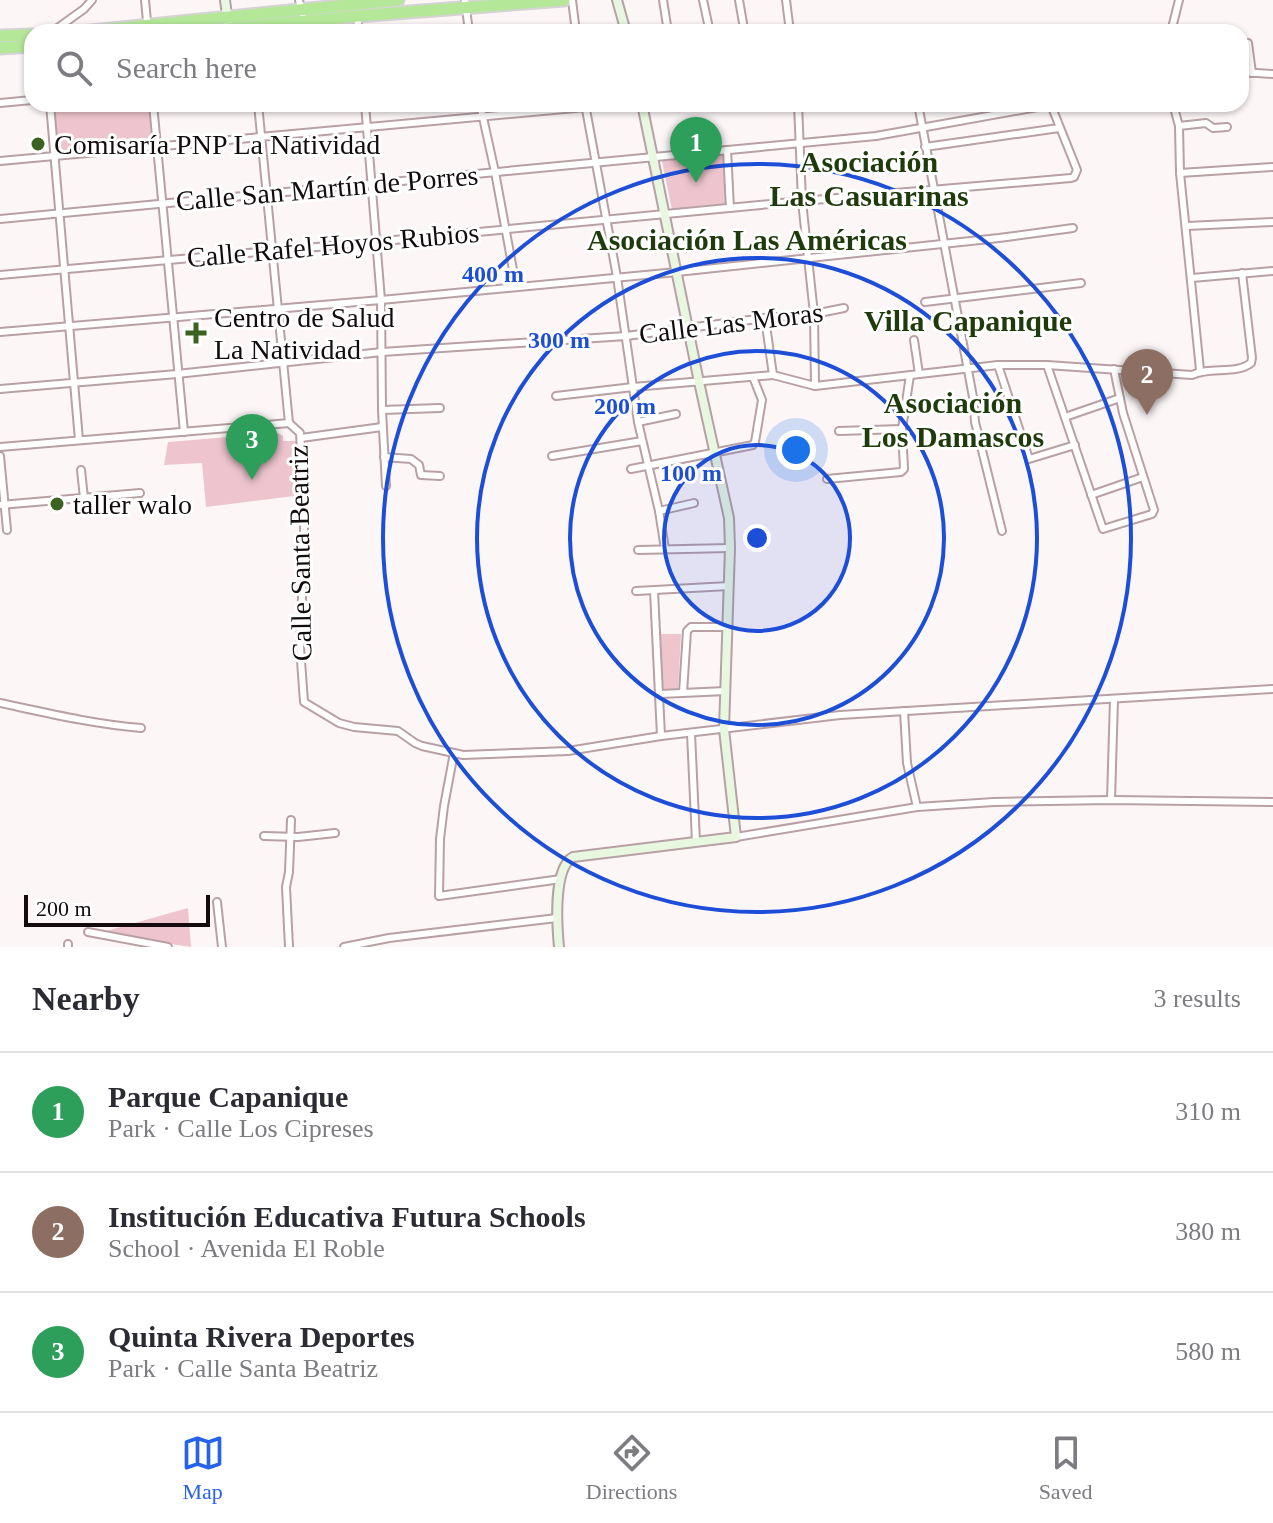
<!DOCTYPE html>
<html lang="en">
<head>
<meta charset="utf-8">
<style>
	:root { --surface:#fff; --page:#f7f7f7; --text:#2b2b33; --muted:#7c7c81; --line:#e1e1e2; --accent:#2563eb }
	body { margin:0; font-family:"Times New Roman",serif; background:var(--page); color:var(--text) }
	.scale { position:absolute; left:24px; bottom:20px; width:186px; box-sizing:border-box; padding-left:8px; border:4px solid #130b0d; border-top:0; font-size:22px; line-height:28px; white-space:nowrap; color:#130b0d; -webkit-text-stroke:6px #fff; paint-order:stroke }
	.you { position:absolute; left:796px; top:450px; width:28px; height:28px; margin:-20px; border:6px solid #fff; border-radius:50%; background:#1a73e8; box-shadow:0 0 0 12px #1a73e833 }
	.badge { display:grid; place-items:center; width:52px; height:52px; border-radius:50%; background:var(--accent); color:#fff; font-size:26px; font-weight:700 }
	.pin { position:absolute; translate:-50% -66px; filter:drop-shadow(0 2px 4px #0008) }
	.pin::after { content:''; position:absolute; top:42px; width:28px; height:24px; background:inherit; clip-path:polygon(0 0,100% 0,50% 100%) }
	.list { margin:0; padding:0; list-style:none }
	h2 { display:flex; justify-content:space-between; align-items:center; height:104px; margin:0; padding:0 32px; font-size:34px }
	h2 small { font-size:26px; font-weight:400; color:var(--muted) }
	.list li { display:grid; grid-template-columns:52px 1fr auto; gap:24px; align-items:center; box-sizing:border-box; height:120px; padding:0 32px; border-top:2px solid var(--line) }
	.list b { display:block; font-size:30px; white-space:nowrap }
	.list p { margin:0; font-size:26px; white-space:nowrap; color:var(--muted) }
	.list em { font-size:26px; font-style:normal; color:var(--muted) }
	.icon { flex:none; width:44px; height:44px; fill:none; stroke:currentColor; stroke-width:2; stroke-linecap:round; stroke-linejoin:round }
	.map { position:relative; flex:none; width:1273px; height:947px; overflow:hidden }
	.search { position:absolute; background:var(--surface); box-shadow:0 2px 6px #0004; left:24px; right:24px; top:24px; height:88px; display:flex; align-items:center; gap:20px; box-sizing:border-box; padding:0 28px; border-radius:24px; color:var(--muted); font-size:30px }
	.sheet { height:464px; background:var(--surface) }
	nav { display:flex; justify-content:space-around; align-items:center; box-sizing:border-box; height:112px; border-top:2px solid var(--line); background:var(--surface); font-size:22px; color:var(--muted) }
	nav a { display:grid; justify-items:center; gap:4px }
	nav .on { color:var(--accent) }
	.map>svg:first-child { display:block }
	.park { fill:#eec5ce }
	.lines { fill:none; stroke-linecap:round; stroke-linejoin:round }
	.street-casing { stroke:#b8a0a5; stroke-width:10 }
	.secondary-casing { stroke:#b8a0a5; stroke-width:12 }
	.highway-casing { stroke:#d5d3d3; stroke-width:15 }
	.street { stroke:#fff; stroke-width:6 }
	.secondary { stroke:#e8f8e0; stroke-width:8 }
	.highway { stroke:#b4e798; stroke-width:11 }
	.ring { fill:none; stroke:#1d4ed8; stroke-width:4 }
	.poi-dot { fill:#3a631f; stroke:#fff; stroke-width:3 }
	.labels { text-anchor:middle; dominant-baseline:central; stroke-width:6; stroke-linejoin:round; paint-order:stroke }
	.poi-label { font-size:28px; fill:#130b0d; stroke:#fff; text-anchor:start }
	.street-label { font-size:28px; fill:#130b0d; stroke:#fff }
	.neighbourhood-label { font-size:30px; font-weight:bold; fill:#1f3b0c; stroke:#fff }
	.centre { fill:#1d4ed8; stroke:#fff; stroke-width:4 }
	.ring-label { font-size:24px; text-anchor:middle; font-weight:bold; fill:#1d4ed8; stroke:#fff; stroke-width:6; stroke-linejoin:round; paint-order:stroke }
</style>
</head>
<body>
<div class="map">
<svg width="1273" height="947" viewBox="0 0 1273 947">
	<rect width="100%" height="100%" fill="#fcf6f7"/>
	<!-- park -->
	<g class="park">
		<path d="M51 104H151L154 144 54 151Z"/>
		<path d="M724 155 727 205 672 210 662 161Z"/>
		<path d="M278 433 283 436V441H299L302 495 206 507 202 463 164 465 168 442Z"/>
		<path d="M658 634H681L678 692H660Z"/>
		<path d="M188 908 191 947 99 933Z"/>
	</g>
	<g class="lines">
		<!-- street casing -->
		<g class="street-casing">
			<g id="street">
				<path d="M145 0 148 32"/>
				<path d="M299 0 307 32"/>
				<path d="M465 0 469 32"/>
				<path d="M572 0 576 32"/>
				<path d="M663 0 668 32"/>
				<path d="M703 0 709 28"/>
				<path d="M739 0 743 23"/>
				<path d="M786 0 790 32"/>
				<path d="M357 16 359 32"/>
				<path d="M52 32 84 9 92 0"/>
				<path d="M1171 32 1179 0"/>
				<path d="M1248 43 1252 73"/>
				<path d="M1241 72 1273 74"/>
				<path d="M0 103 32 100"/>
				<path d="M50 104 79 440"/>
				<path d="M153 104 184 432"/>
				<path d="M258 104 289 423 300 433 304 504V547L300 647 304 702 339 723 354 727 398 731 415 743 422 746 463 755 568 751 661 736 840 715 1273 689"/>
				<path d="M365 104 381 300 382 410 386 486"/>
				<path d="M480 104 495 172 516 286"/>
				<path d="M585 104 617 277 638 422 659 511 665 549"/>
				<path d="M798 104 802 201 814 314 815 386"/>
				<path d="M918 104 973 397 975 422 1002 531"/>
				<path d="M1173 104 1179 126 1180 173 1200 370"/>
				<path d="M1179 126 1206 123 1213 128 1227 127"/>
				<path d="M925 147 1059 128"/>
				<path d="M727 150 730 208"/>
				<path d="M0 161 586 107 605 104"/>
				<path d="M1180 173 1273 167"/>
				<path d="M0 219 876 136 1054 104"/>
				<path d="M1187 226 1273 222"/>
				<path d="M0 275 373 242 802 201 1071 178 1074 177 1077 170 1051 105"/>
				<path d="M1192 278 1273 271"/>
				<path d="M925 302 1081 283"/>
				<path d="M765 318 773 375"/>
				<path d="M0 332 381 300 677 272 999 238 1073 228"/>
				<path d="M914 340 919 374"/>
				<path d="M998 365 1029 459 1075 445"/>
				<path d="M1047 365 1103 529 1152 514 1154 510 1123 413 1114 369"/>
				<path d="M0 389 177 374 382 352 626 336 765 318 814 314 844 308"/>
				<path d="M556 396 633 387 773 375 815 386 998 365H1047L1192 375C1210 366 1235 375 1251 363L1252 358 1242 273"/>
				<path d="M382 410 440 408"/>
				<path d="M1065 417 1120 398"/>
				<path d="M638 422 676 414"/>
				<path d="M839 431 902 429"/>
				<path d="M301 438 382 427"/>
				<path d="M0 447 289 423"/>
				<path d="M0 456 7 530"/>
				<path d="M552 456 642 441"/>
				<path d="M384 457 411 459 419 465 421 475 440 476"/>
				<path d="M631 469 753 445 755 442 762 400 753 377"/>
				<path d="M81 470 84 498"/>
				<path d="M827 479 901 472 904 469 902 429 910 375"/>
				<path d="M1091 495 1143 477"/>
				<path d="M0 505 140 493"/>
				<path d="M659 511 694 503"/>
				<path d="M638 550 730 548"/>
				<path d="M636 591 729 586"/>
				<path d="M654 591 661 736"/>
				<path d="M683 693 687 631 691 627H726"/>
				<path d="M660 694 726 691"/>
				<path d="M0 703C47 713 93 724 141 728"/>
				<path d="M904 711 907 763 917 807"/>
				<path d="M691 733 696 842"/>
				<path d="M454 753 444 806 440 839 439 896 561 879"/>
				<path d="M1111 800 1114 699"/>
				<path d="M264 836 298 837 335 833"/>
				<path d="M736 837 917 807 994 802 1111 800 1273 802"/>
				<path d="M217 902 222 947"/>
				<path d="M88 932 168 947"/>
				<path d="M68 947V944"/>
				<path d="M289 947 286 887 289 872 291 820"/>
				<path d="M344 947 389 938 557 918"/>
			</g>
		</g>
		<!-- secondary casing -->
		<g class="secondary-casing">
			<g id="secondary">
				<path d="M225 0 228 23"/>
				<path d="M617 0 626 32"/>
				<path d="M559 947C557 926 553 868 573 857L736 837 724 729 730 548 729 518 699 382 642 104"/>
			</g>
		</g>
		<!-- highway casing -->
		<g class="highway-casing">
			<g id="highway">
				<path d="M82 32 398 0"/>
				<path d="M194 32 357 16 564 0"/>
				<path d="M0 36 32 35"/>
				<path d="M0 48 32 46"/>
			</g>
		</g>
		<!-- street -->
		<use href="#street" class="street"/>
		<!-- secondary -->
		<use href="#secondary" class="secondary"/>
		<!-- highway -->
		<use href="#highway" class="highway"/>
	</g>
	<!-- distance rings -->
	<circle cx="757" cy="538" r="93" fill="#1d4ed8" fill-opacity=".12"/>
	<g class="ring">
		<circle cx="757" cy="538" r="93"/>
		<circle cx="757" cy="538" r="187"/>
		<circle cx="757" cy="538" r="280"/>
		<circle cx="757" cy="538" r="374"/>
	</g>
	<!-- markers -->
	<g class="poi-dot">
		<circle cx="38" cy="144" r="8"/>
		<path d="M192 321h8v8h8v8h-8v8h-8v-8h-8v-8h8z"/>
		<circle cx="57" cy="504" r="8"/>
	</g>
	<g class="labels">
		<!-- poi labels -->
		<g class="poi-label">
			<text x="54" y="144">Comisaría PNP La Natividad</text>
			<text x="214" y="317">Centro de Salud<tspan x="214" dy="32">La Natividad</tspan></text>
			<text x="73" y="504">taller walo</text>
		</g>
		<!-- street labels -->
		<g class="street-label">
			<text transform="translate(327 188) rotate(-5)">Calle San Martín de Porres</text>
			<text transform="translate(333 245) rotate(-5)">Calle Rafel Hoyos Rubios</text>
			<text transform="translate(731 323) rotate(-7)">Calle Las Moras</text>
			<text transform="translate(300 553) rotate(-91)">Calle Santa Beatriz</text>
		</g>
		<!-- neighbourhood labels -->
		<g class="neighbourhood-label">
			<text x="869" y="161">Asociación<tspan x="869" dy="34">Las Casuarinas</tspan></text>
			<text x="747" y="239">Asociación Las Américas</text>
			<text x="968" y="320">Villa Capanique</text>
			<text x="953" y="402">Asociación<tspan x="953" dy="34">Los Damascos</tspan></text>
		</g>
	</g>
	<circle cx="757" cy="538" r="12" class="centre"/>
	<g class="ring-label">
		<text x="493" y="282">400 m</text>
		<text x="559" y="348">300 m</text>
		<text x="625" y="414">200 m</text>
		<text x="691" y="481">100 m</text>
	</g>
</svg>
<div class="scale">200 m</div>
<div class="you"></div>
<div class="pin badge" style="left:696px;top:183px;background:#2e9e5b">1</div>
<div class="pin badge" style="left:1147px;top:415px;background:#8d6e63">2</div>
<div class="pin badge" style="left:252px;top:480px;background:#2e9e5b">3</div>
<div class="search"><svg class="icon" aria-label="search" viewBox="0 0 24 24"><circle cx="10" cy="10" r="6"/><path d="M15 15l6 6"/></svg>Search here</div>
</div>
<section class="sheet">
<h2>Nearby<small>3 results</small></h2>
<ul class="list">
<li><span class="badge" style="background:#2e9e5b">1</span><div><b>Parque Capanique</b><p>Park · Calle Los Cipreses</p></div><em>310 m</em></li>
<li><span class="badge" style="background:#8d6e63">2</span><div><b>Institución Educativa Futura Schools</b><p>School · Avenida El Roble</p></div><em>380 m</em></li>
<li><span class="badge" style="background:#2e9e5b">3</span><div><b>Quinta Rivera Deportes</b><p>Park · Calle Santa Beatriz</p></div><em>580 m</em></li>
</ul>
</section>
<nav>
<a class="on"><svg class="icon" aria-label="map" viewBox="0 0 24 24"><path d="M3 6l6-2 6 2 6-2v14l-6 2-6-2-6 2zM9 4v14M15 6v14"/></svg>Map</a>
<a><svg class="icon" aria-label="directions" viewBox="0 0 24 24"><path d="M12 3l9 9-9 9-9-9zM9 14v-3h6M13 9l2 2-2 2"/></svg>Directions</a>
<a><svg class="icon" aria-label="saved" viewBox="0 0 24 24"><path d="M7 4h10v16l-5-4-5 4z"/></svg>Saved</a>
</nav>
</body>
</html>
